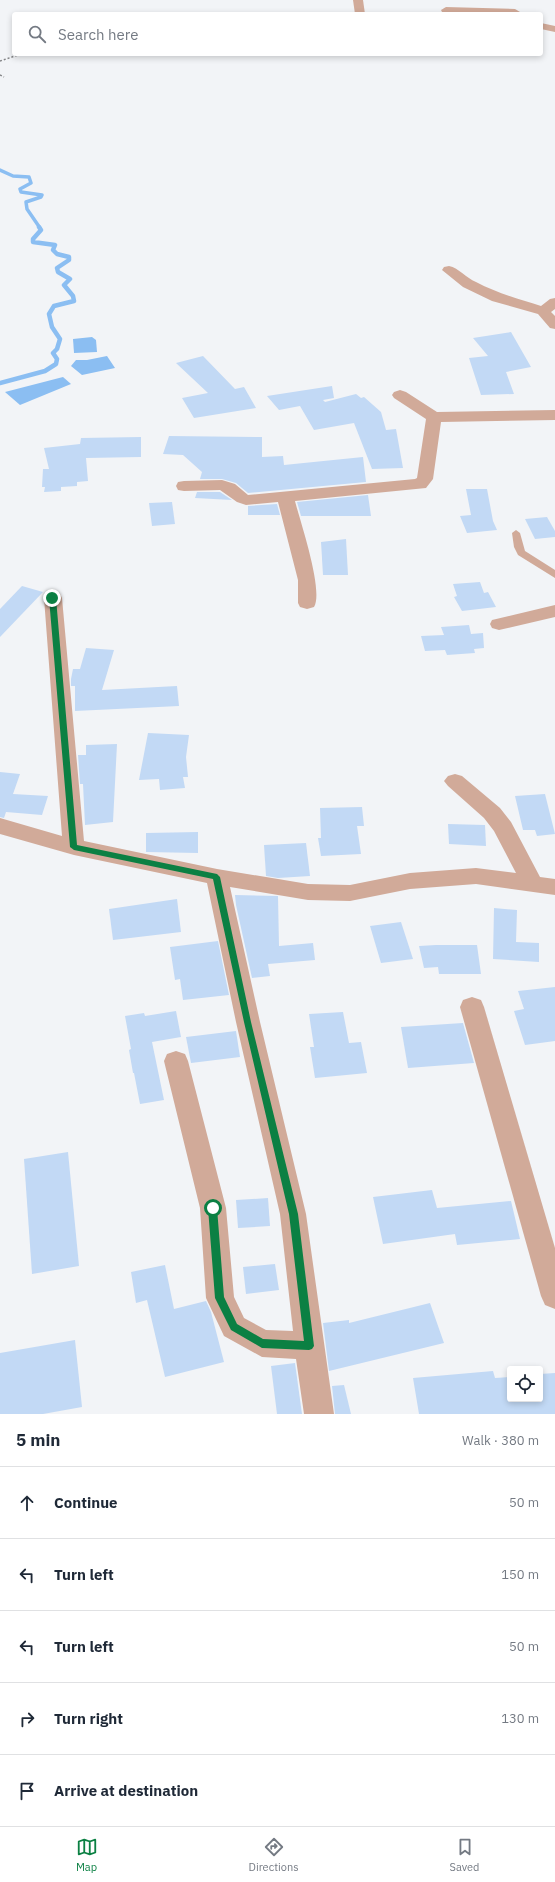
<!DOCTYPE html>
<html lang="en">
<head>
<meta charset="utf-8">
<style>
	:root { --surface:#fff; --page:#f2f2f3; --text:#1f2937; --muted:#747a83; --line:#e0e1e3; --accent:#0b8043 }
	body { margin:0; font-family:"IBM Plex Sans",sans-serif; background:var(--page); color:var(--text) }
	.controls { position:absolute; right:12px; bottom:12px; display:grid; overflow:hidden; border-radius:4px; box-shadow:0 2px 6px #0003 }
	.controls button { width:36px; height:36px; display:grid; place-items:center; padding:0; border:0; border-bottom:1px solid var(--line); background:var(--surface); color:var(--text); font:20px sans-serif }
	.stop { position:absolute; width:12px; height:12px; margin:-9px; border:3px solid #0b8043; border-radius:50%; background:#fff }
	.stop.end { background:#0b8043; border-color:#fff; box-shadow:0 1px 4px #0008 }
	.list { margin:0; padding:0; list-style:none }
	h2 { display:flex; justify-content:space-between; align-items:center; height:52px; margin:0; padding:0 16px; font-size:17px }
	h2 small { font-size:13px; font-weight:400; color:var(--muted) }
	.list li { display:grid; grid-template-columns:26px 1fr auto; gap:12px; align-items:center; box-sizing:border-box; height:72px; padding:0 16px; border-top:1px solid var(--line) }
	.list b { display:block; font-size:15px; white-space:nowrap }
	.list em { font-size:13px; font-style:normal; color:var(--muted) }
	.icon { flex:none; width:22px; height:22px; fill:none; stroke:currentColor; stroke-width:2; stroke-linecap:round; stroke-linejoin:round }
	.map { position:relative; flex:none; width:555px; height:1414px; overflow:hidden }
	.search { position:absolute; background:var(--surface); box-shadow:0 2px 6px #0003; left:12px; right:12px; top:12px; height:44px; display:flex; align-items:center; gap:10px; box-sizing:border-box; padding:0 14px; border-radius:4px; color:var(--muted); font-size:15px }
	.sheet { height:412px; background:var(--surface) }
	nav { display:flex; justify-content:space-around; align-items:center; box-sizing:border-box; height:56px; border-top:1px solid var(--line); background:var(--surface); font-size:11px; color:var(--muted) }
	nav a { display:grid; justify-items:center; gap:2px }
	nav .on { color:var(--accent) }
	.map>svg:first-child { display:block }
	.water { fill:#8bbef2 }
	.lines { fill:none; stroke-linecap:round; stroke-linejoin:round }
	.stream-far1 { stroke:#8bbef2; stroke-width:3.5 }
	.stream { stroke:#8bbef2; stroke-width:4.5 }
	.building { fill:#c2d9f5 }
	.path { stroke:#838486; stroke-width:1.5; stroke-dasharray:2 2; stroke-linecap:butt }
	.service { fill:#d1aa99; fill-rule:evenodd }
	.minor { fill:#d1aa99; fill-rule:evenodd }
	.route { fill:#0b8043 }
</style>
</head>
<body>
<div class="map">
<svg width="555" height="1414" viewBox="0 0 555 1414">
	<rect width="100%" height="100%" fill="#f2f4f7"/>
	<!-- water -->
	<g class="water">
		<path d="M92 337 96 340 97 352 74 353 73 339Z"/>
		<path d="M107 356 115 368 82 375 71 366 76 360H87Z"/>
		<path d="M63 377 71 384 20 405 5 392Z"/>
	</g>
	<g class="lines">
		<!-- stream-far1 -->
		<path class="stream-far1" d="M0 170 13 176 29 177 31 183 20 189 21 192 42 195 41 197 26 202 27 209 40 228"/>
		<!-- stream -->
		<path class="stream" d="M0 383 45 371 56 364 57 359 53 353 57 349 60 339 52 327 49 314 54 306 74 301 73 296 64 285 70 279 58 272 57 268 69 260V257L57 254 53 250 55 245 33 242V239L41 230 39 227"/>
	</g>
	<!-- building -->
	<g class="building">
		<path d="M511 332 531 367 506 372 514 394 481 395 469 358 488 356 473 338Z"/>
		<path d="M203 356 235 389 244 387 256 408 194 418 182 398 208 393 176 363Z"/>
		<path d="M332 386 334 398 323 400 325 402 356 394 361 398 364 397 381 412 386 430 396 429 403 468 372 469 354 423 314 430 300 406 279 410 267 396Z"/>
		<path d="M169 436 262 437V457L283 456 284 465 363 457 366 482 248 493 236 483 222 479H200L202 472 183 455 163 454Z"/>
		<path d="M141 437V457L86 458 88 481 77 482V486L61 487V491L44 492 45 487H42L43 469H49L44 448 80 444 81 438Z"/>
		<path d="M466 489H487L493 521 497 530 467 533 460 516 471 515Z"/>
		<path d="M197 492H220L232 500 195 498Z"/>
		<path d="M368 495 371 516H301L297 502Z"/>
		<path d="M172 502 175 524 152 526 149 503Z"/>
		<path d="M277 504 280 515H248V506Z"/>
		<path d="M547 517 555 531V537L535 539 525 519Z"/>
		<path d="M346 539 348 575H323L321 542Z"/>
		<path d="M480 582 484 593 488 592 496 607 462 611 454 597 457 596 453 584Z"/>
		<path d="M22 586 43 592 0 637V609Z"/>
		<path d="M469 625 471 634 483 633 484 648 474 649 475 653 447 655 445 650 425 651 421 636 444 635 441 627Z"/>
		<path d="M86 648 114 650 102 690 177 686 179 706 75 711V686H71V679L73 669H80Z"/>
		<path d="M148 733 189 735 186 757 188 777H183L185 788 160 790 159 779 139 780Z"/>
		<path d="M117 744 113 822 85 825 83 784H80L78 755H86V745Z"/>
		<path d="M0 772 20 774 13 794 48 796 42 815 6 812 4 818 0 817Z"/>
		<path d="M545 794 555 834 537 836 535 830H523L515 796Z"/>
		<path d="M362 807 364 826H357L361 854 321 856 318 838H321L320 808Z"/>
		<path d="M448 824 485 825 486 846 449 844Z"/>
		<path d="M198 832V853L146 852V833Z"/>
		<path d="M306 843 310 876 278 878 266 876 264 845Z"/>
		<path d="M235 895 278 896 279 946 313 943 315 960 268 964 270 976 252 978 236 905Z"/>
		<path d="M177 899 181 932 113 940 109 909Z"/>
		<path d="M494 908 517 910 516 942 539 943V962L493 959Z"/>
		<path d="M401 922 413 959 381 963 370 926Z"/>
		<path d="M218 941 229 995 183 1000 180 979 175 980 170 947Z"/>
		<path d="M436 945H477L481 974H439L438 967 424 968 419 946Z"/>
		<path d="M555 987V1041L525 1045 514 1011 524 1009 518 991Z"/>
		<path d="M176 1011 181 1037 152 1042 164 1100 140 1104 134 1073H133L129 1050 131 1049 125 1016 144 1013 145 1016Z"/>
		<path d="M343 1012 349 1043 361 1042 367 1073 315 1078 310 1047H314L309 1014Z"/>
		<path d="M463 1023 474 1063 408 1068 401 1027Z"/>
		<path d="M236 1031 240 1057 191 1063 186 1037Z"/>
		<path d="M68 1152 79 1266 32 1274 24 1159Z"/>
		<path d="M432 1190 437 1208 511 1201 520 1239 457 1245 455 1234 383 1244 373 1197Z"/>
		<path d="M268 1198 270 1226 238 1228 236 1200Z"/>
		<path d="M275 1264 279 1290 246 1294 243 1267Z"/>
		<path d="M165 1265 174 1309 206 1301 211 1312 224 1362 165 1377 147 1300 136 1303 131 1272Z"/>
		<path d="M430 1303 444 1343 329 1371 323 1323 349 1320V1323Z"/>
		<path d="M75 1340 82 1407 43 1414H0V1353Z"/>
		<path d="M295 1363 302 1414H277L271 1366Z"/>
		<path d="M493 1371 495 1378 510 1377V1399H540V1374L555 1373V1414H419L413 1378Z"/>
		<path d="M344 1385 351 1414H335L332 1386Z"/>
	</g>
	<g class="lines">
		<!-- path -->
		<g class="path">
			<path d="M0 61 21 54"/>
			<path d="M0 75 4 77"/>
		</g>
		<!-- service -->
		<path class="service" d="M516 530 520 533 525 551 555 570V578L518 555 514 547 512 533Z"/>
		<!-- minor -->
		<g class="minor">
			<path d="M353 0H363L365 14H355Z"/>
			<path d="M446 7 515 9 520 12 519 14 442 12 441 10Z"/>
			<path d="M541 23 555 26V32L541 29Z"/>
			<path d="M449 266C459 268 466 278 476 282 497 293 518 299 541 306L550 299 555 298V309L551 312 555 316V329L550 328 538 314 492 301 463 287 442 270 444 267Z"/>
			<path d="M400 390 406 392 437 412 555 410V420L441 422 433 479 426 488 295 501C300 521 324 591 314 607L307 609 300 607 298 603V580L278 502 246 505 237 502 220 490 184 491 178 490 176 486 178 482 184 481 222 480 235 484 248 495 415 479 417 478 426 419 394 398 392 395 394 392Z"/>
			<path d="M53 592 60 594 62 598 84 841 217 869 308 884 350 885 410 873 476 868 516 873 494 831 484 818 448 786 444 781 448 776 455 774 462 776 500 808 511 822 540 877 555 879V895L476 884 410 889 350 901 308 900 230 887 260 1022 306 1214 334 1414H304L296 1359 262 1357 224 1336 206 1298 200 1208 164 1061 167 1054 176 1051 185 1054 188 1061 226 1208 234 1297 244 1318 266 1330 293 1331 280 1214 236 1022 207 883 74 855 0 834V818L62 836 44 598 46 594Z"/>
			<path d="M555 605V617L499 630 492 628 490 624 492 620Z"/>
			<path d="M472 997 481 1000 484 1007 555 1248V1309L545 1305 541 1296 460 1007 463 1000Z"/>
		</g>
	</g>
	<!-- route -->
	<path class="route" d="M52 596 56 598 77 845 217 874 220 877 251 1022 298 1214 314 1346 312 1349 309 1350 262 1348 231 1330 215 1298 208 1208 213 1204 217 1208 224 1297 237 1324 263 1339 304 1341 289 1214 244 1022 213 879 74 850 70 847 49 598Z"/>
</svg>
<div class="controls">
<button><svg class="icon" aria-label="locate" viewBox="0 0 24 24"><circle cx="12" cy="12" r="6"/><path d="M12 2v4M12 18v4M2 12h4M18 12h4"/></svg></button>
</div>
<div class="stop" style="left:213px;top:1208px"></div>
<div class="stop end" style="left:52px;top:598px"></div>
<div class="search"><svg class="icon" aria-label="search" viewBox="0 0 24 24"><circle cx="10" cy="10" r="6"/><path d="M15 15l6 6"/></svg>Search here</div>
</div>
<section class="sheet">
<h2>5 min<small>Walk · 380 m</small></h2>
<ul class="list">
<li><svg class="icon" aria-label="ahead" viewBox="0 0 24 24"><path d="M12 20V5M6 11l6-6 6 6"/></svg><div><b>Continue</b></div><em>50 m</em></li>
<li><svg class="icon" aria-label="left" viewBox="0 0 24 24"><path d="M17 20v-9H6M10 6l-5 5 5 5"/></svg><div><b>Turn left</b></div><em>150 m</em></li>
<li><svg class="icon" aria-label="left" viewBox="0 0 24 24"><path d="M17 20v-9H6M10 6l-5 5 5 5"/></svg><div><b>Turn left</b></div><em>50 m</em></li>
<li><svg class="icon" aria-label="right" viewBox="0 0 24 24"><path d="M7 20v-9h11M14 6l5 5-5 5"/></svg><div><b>Turn right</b></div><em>130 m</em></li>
<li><svg class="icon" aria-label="arrive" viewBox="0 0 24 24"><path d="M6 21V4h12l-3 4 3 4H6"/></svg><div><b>Arrive at destination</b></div></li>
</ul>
</section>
<nav>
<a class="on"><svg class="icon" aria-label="map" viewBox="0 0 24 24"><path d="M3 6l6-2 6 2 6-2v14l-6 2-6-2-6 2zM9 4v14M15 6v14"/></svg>Map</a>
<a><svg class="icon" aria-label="directions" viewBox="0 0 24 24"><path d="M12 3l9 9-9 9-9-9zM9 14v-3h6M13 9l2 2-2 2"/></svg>Directions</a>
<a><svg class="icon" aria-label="saved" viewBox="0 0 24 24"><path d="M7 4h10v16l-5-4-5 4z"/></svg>Saved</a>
</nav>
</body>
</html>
